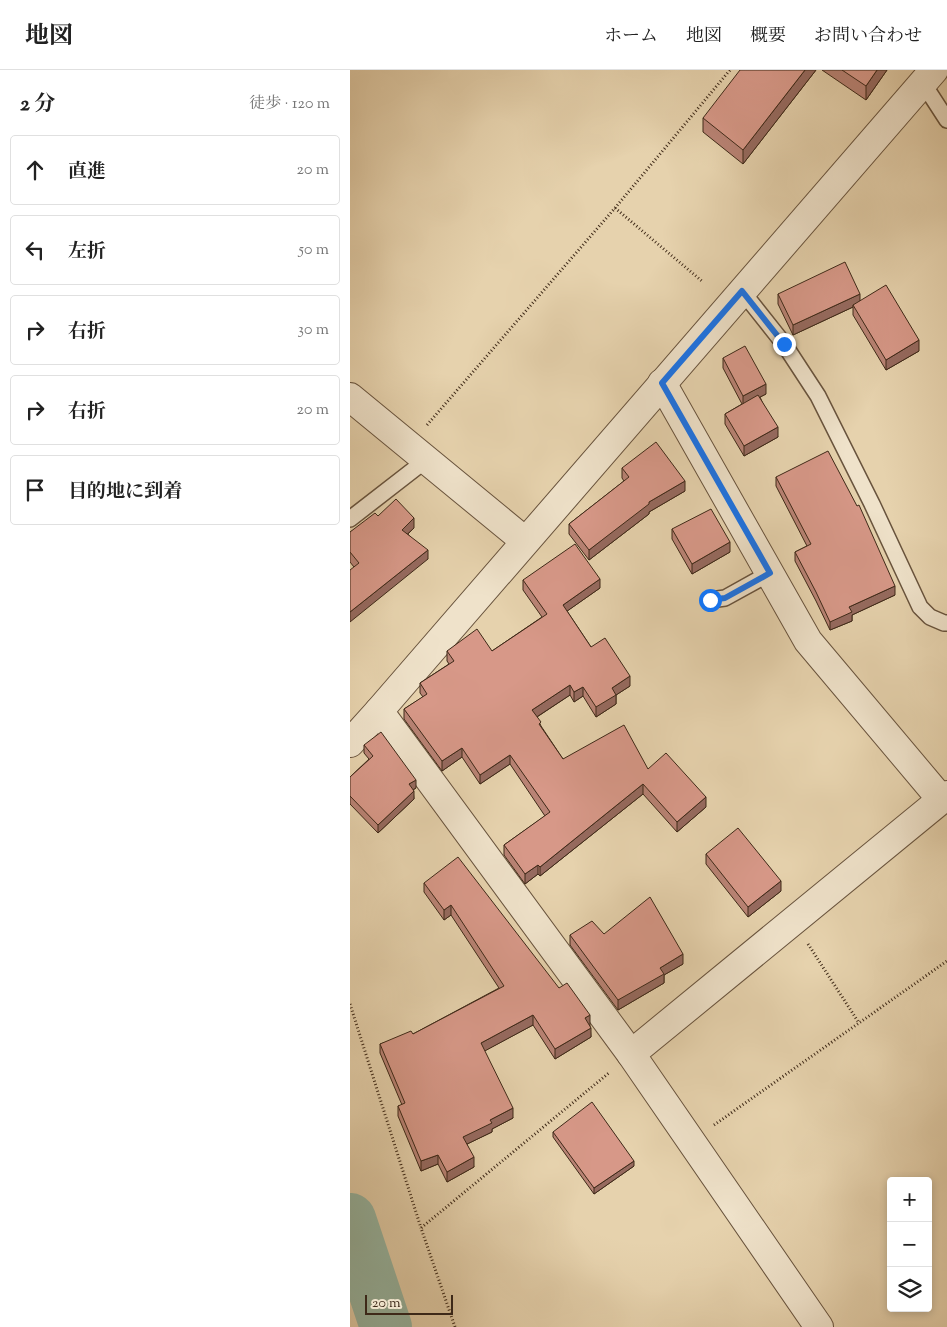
<!DOCTYPE html>
<html lang="ja">
<head>
<meta charset="utf-8">
<style>
	:root { --surface:#fff; --page:#f6f6f6; --text:#222; --muted:#767676; --line:#e0e0e0 }
	body { margin:0; font-family:"Sorts Mill Goudy","Noto Serif JP",serif; background:var(--page); color:var(--text) }
	.controls { position:absolute; right:15px; bottom:15px; display:grid; overflow:hidden; border-radius:5px; box-shadow:0 2px 8px #0003 }
	.controls button { width:45px; height:45px; display:grid; place-items:center; padding:0; border:0; border-bottom:1px solid var(--line); background:var(--surface); color:var(--text); font:25px sans-serif }
	.scale { position:absolute; left:15px; bottom:12px; width:88px; box-sizing:border-box; padding-left:5px; border:2px solid #3e2918; border-top:0; font-size:14px; line-height:18px; white-space:nowrap; color:#3e2918; -webkit-text-stroke:4px #efe2ca; paint-order:stroke }
	.stop { position:absolute; width:15px; height:15px; margin:-11px; border:4px solid #1a73e8; border-radius:50%; background:#fff }
	.stop.end { background:#1a73e8; border-color:#fff; box-shadow:0 1px 5px #0008 }
	.list { margin:0; padding:0; list-style:none }
	h2 { display:flex; justify-content:space-between; align-items:center; height:65px; margin:0; padding:0 20px; font-size:21px }
	h2 small { font-size:16px; font-weight:400; color:var(--muted) }
	.list li { display:grid; grid-template-columns:32px 1fr auto; gap:15px; align-items:center; box-sizing:border-box; height:70px; margin:0 10px 10px; padding:0 10px; border:1px solid var(--line); border-radius:5px }
	.list b { display:block; font-size:19px; white-space:nowrap }
	.list em { font-size:16px; font-style:normal; color:var(--muted) }
	.icon { flex:none; width:28px; height:28px; fill:none; stroke:currentColor; stroke-width:2; stroke-linecap:round; stroke-linejoin:round }
	.map { position:relative; flex:none; width:597px; height:1257px; overflow:hidden }
	header { display:flex; align-items:center; gap:30px; box-sizing:border-box; height:70px; padding:0 25px; background:var(--surface); border-bottom:1px solid var(--line) }
	header strong { font-size:24px }
	nav { display:flex; gap:28px; margin-inline-start:auto; font-size:18px }
	main { display:flex }
	aside { flex:1; background:var(--surface) }
	.map>svg:first-child { display:block }
	.lines { fill:none; stroke-linecap:round; stroke-linejoin:round }
	.river { stroke:#97b8a5; stroke-width:52 }
	.lane-casing { stroke:#68533d; stroke-width:18 }
	.street-casing { stroke:#68533d; stroke-width:30 }
	.path { stroke:#3e2918; stroke-width:3; stroke-dasharray:1 2.5; stroke-linecap:butt }
	.lane { stroke:#efe2ca; stroke-width:15 }
	.street { stroke:#efe2ca; stroke-width:28 }
	.wall { fill:#b98375; stroke:#3e2918 }
	.shaded-wall { fill:#966a5f; stroke:#3e2918 }
	.building { fill:#d79888; stroke:#3e2918 }
	.route { stroke:#1a73e8; stroke-width:6 }
</style>
</head>
<body>
<header>
<strong>地図</strong>
<nav><a>ホーム</a><a>地図</a><a>概要</a><a>お問い合わせ</a></nav>
</header>
<main>
<aside>
<h2>2 分<small>徒歩 · 120 m</small></h2>
<ul class="list">
<li><svg class="icon" aria-label="ahead" viewBox="0 0 24 24"><path d="M12 20V5M6 11l6-6 6 6"/></svg><div><b>直進</b></div><em>20 m</em></li>
<li><svg class="icon" aria-label="left" viewBox="0 0 24 24"><path d="M17 20v-9H6M10 6l-5 5 5 5"/></svg><div><b>左折</b></div><em>50 m</em></li>
<li><svg class="icon" aria-label="right" viewBox="0 0 24 24"><path d="M7 20v-9h11M14 6l5 5-5 5"/></svg><div><b>右折</b></div><em>30 m</em></li>
<li><svg class="icon" aria-label="right" viewBox="0 0 24 24"><path d="M7 20v-9h11M14 6l5 5-5 5"/></svg><div><b>右折</b></div><em>20 m</em></li>
<li><svg class="icon" aria-label="arrive" viewBox="0 0 24 24"><path d="M6 21V4h12l-3 4 3 4H6"/></svg><div><b>目的地に到着</b></div></li>
</ul>
</aside>
<div class="map">
<svg width="597" height="1257" viewBox="0 0 597 1257">
	<rect width="100%" height="100%" fill="#e6d2ad"/>
	<filter id="stains"><feTurbulence type="fractalNoise" baseFrequency=".004" numOctaves="4"/><feColorMatrix values="0 0 0 0 .2 0 0 0 0 .09 0 0 0 0 .02 0 0 0 .5 -.17"/></filter>
	<radialGradient id="worn" r=".72"><stop offset=".6" stop-color="#630" stop-opacity="0"/><stop offset="1" stop-color="#630" stop-opacity=".3"/></radialGradient>
	<g class="lines">
		<!-- river -->
		<path class="river" d="M0 1149 36 1257"/>
		<!-- lane casing -->
		<g class="lane-casing">
			<g id="lane">
				<path d="M573 13 597 50"/>
				<path d="M392 221 434 274 468 326 522 434 570 537 580 547 594 553H597"/>
				<path d="M0 449 76 390"/>
				<path d="M360 530 375 528 420 503"/>
			</g>
		</g>
		<!-- street casing -->
		<g class="street-casing">
			<g id="street">
				<path d="M312 313 458 571 591 729"/>
				<path d="M0 327 175 471"/>
				<path d="M29 641 584 0"/>
				<path d="M0 673 29 641 281 984"/>
				<path d="M469 1257 281 984 597 725"/>
			</g>
		</g>
		<!-- path -->
		<g class="path">
			<path d="M265 138 353 212"/>
			<path d="M77 355 265 138 380 0"/>
			<path d="M458 874 509 953"/>
			<path d="M0 934 71 1158"/>
			<path d="M364 1055 597 891"/>
			<path d="M105 1257 71 1158 260 1002"/>
		</g>
		<!-- lane -->
		<use href="#lane" class="lane"/>
		<!-- street -->
		<use href="#street" class="street"/>
	</g>
	<!-- wall -->
	<g class="wall">
		<path d="M466 0 393 94 353 62V48Z"/>
		<path d="M472 0H537L516 30Z"/>
		<path d="M428 224 510 231 569 281 536 300 503 245V237L443 265 428 234Z"/>
		<path d="M373 288 416 324 410 327 428 367 394 386 375 354V344L392 334 373 298Z"/>
		<path d="M272 398 335 421 299 442V444L239 490 219 464V454L274 411 272 408Z"/>
		<path d="M426 407 545 525 502 545V551L480 560 466 531 445 491V482L457 476 426 416Z"/>
		<path d="M28 446 64 458 58 464 78 489 4 497 0 492V462Z"/>
		<path d="M322 459 380 482 342 504 322 469Z"/>
		<path d="M173 510 250 518 217 541 241 577 280 616 266 625V634L246 647 233 626 224 632 220 625 187 647 191 656 213 689 298 699 356 737 327 762 293 724 190 806 188 804 175 814 154 785V775L195 746 160 694 130 714 112 687 92 701 54 649V639L73 627 70 623V613L99 594 97 591V581H142L192 547 173 520Z"/>
		<path d="M14 675 66 718 63 720 64 729 28 763 0 734V707L19 689 14 683Z"/>
		<path d="M356 784 431 821 398 847 356 794Z"/>
		<path d="M74 813 209 918 240 955V956L241 967 205 989 183 955 134 981 163 1048 142 1059V1062L117 1074 124 1097 97 1112 88 1094 71 1101 48 1046V1036L52 1035 30 983V974L63 964 149 918 101 845 94 850 74 822Z"/>
		<path d="M254 864 333 894 314 905V913L268 940 220 875V865Z"/>
		<path d="M203 1062 284 1096 244 1124 203 1067Z"/>
	</g>
	<!-- shaded-wall -->
	<g class="shaded-wall">
		<path d="M455 0H466L393 94V80Z"/>
		<path d="M527 0H537L516 30V16Z"/>
		<path d="M510 224V234L503 235V237L443 265V255Z"/>
		<path d="M569 270V281L536 300V290Z"/>
		<path d="M416 314V324L393 336V326Z"/>
		<path d="M428 357V367L394 386V376Z"/>
		<path d="M335 411V421L299 442V444L239 490V480L299 432Z"/>
		<path d="M64 448V458L52 469V460Z"/>
		<path d="M380 472V482L342 504V494Z"/>
		<path d="M78 480V489L0 552V542Z"/>
		<path d="M250 509V518L213 544V535Z"/>
		<path d="M545 516V525L502 545V551L480 560V552L499 537Z"/>
		<path d="M280 606V616L266 625V634L246 647V637L262 618Z"/>
		<path d="M220 615V625L182 650V640Z"/>
		<path d="M233 617V626L224 632V622Z"/>
		<path d="M112 678V687L92 701V691Z"/>
		<path d="M160 685V694L130 714V705Z"/>
		<path d="M66 710V718L59 722V714Z"/>
		<path d="M293 714V724L190 806V797Z"/>
		<path d="M64 721V729L28 763V755Z"/>
		<path d="M356 727V737L327 762V752Z"/>
		<path d="M188 795V804L175 814V804Z"/>
		<path d="M431 811V821L398 847V837Z"/>
		<path d="M101 835V845L94 850V840Z"/>
		<path d="M333 884V894L314 905V913L268 940V930L310 898Z"/>
		<path d="M183 945V955L131 983V973Z"/>
		<path d="M240 945V955L235 958V948Z"/>
		<path d="M241 958V967L205 989V979Z"/>
		<path d="M163 1038V1048L142 1059V1062L113 1076V1067L140 1050Z"/>
		<path d="M88 1085V1094L71 1101V1091Z"/>
		<path d="M124 1087V1097L97 1112V1102Z"/>
		<path d="M284 1091V1096L244 1124V1118Z"/>
	</g>
	<!-- building -->
	<g class="building">
		<path d="M390 0H455L393 80 353 48Z"/>
		<path d="M492 0H527L516 16Z"/>
		<path d="M495 192 510 224 443 255 428 224Z"/>
		<path d="M536 215 569 270 536 290 503 235Z"/>
		<path d="M395 276 416 314 393 326 373 288Z"/>
		<path d="M408 325 428 357 394 376 375 344Z"/>
		<path d="M306 372 335 411 299 432V434L239 480 219 454 279 407 272 398Z"/>
		<path d="M478 381 507 436 509 435 545 516 499 537 502 542 480 552 466 522 445 482 461 474 426 407Z"/>
		<path d="M46 429 64 448 52 460 78 480 0 542V500L9 493 0 482V462L25 443 28 446Z"/>
		<path d="M361 439 380 472 342 494 322 459Z"/>
		<path d="M225 474 250 509 213 535 241 577 255 568 280 606 262 618 266 625 246 637 233 617 224 622 220 615 182 640 191 652 189 654 213 689 274 655 298 699 316 683 356 727 327 752 293 714 190 797 188 795 175 804 154 775 200 742 160 685 130 705 112 678 92 691 54 639 77 624 70 613 104 591 97 581 127 559 142 581 197 544 173 510Z"/>
		<path d="M31 662 66 710 59 714 64 721 28 755 0 726V707L23 686 14 675Z"/>
		<path d="M388 758 431 811 398 837 356 784Z"/>
		<path d="M108 787 209 918 217 913 240 945 235 948 241 958 205 979 183 945 131 973 163 1038 140 1050 142 1053 113 1067 124 1087 97 1102 88 1085 71 1091 48 1036 55 1033 30 974 61 961 63 964 154 916 101 835 94 840 74 813Z"/>
		<path d="M300 827 333 884 310 898 314 904 268 930 220 865 242 851 254 864Z"/>
		<path d="M242 1032 284 1091 244 1118 203 1062Z"/>
	</g>
	<g class="lines">
		<!-- route -->
		<path class="route" d="M360 530 375 528 420 503 312 313 392 221 434 274"/>
	</g>
	<rect width="100%" height="100%" filter="url(#stains)"/>
	<rect width="100%" height="100%" fill="url(#worn)"/>
</svg>
<div class="controls">
<button>+</button>
<button>−</button>
<button><svg class="icon" aria-label="layers" viewBox="0 0 24 24"><path d="M12 4l9 5-9 5-9-5zM3 14l9 5 9-5"/></svg></button>
</div>
<div class="scale">20 m</div>
<div class="stop" style="left:360px;top:530px"></div>
<div class="stop end" style="left:434px;top:274px"></div>
</div>
</main>
</body>
</html>
